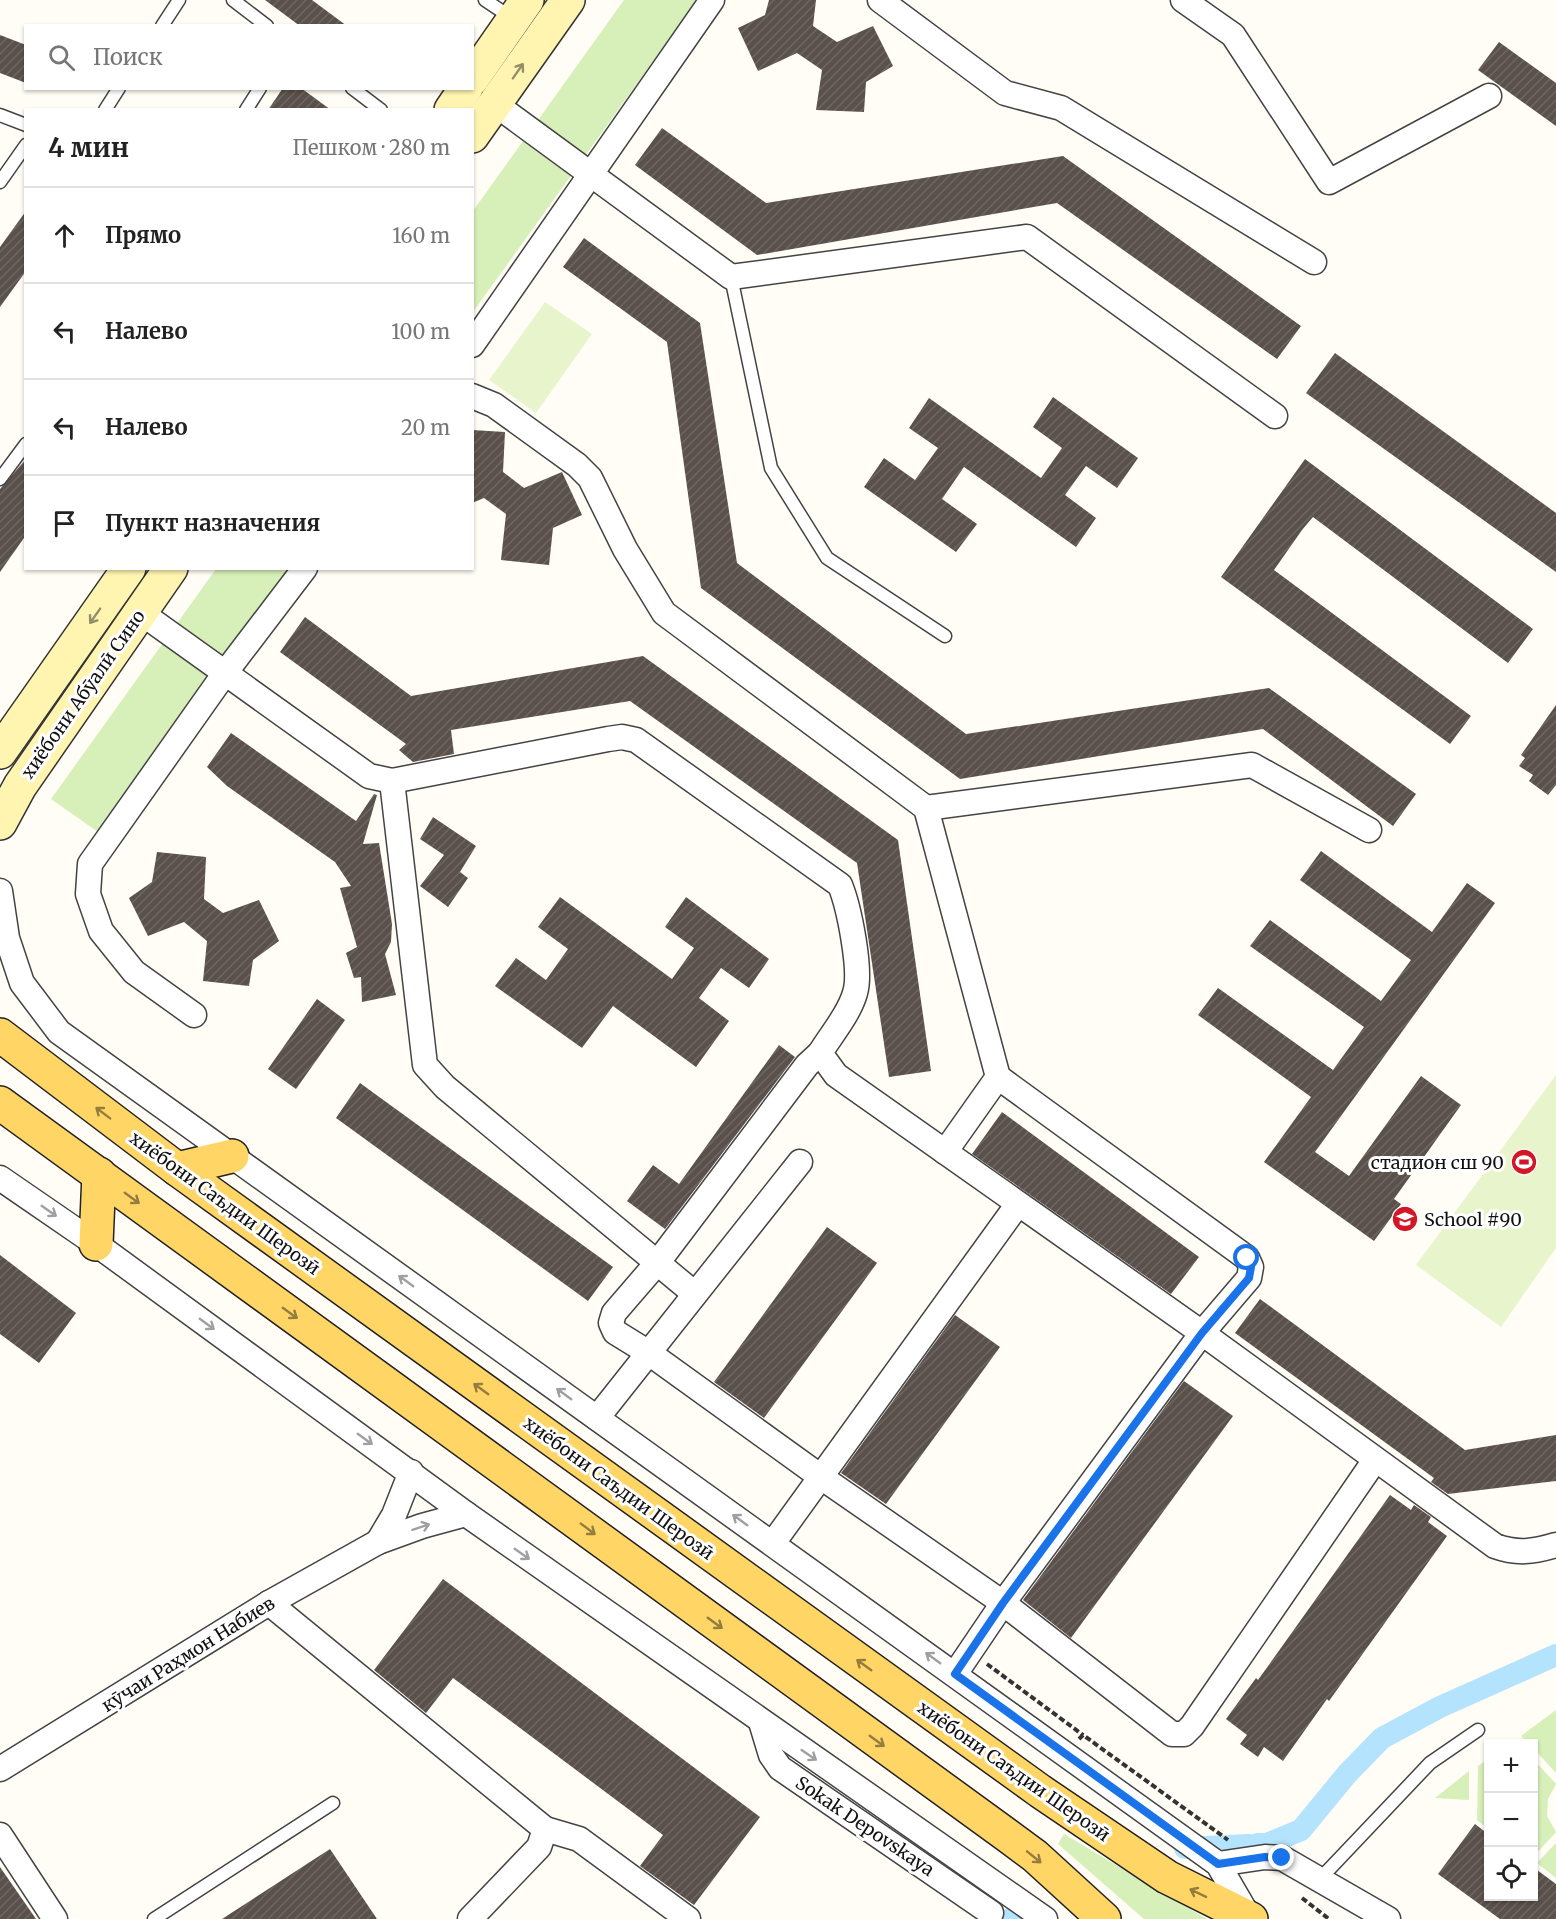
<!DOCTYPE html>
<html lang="ru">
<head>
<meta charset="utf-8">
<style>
	:root { --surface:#fff; --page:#f6f6f6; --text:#222; --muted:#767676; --line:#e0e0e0 }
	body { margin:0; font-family:Merriweather,serif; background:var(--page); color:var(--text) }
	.controls { position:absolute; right:18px; bottom:18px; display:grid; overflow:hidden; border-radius:0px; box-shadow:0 2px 4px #0004 }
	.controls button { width:54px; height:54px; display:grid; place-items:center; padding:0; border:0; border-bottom:2px solid var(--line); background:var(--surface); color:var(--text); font:30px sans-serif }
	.stop { position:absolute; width:18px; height:18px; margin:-14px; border:4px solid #1a73e8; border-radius:50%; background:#fff }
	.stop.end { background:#1a73e8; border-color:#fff; box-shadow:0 2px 6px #0008 }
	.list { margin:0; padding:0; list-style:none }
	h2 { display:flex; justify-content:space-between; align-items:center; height:78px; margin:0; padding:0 24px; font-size:26px }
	h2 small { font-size:20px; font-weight:400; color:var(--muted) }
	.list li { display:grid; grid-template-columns:39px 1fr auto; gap:18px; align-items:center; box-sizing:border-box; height:96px; padding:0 24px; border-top:2px solid var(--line) }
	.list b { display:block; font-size:22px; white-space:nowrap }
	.list em { font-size:20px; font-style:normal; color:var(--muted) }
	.icon { flex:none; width:33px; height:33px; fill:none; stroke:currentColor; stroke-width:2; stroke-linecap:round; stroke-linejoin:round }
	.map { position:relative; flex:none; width:1556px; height:1919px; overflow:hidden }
	.search { position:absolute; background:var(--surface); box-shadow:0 2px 4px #0004; left:24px; top:24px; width:450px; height:66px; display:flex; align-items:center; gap:15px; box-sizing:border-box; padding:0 21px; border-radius:0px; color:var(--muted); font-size:22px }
	.panel { position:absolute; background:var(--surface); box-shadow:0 2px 4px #0004; left:24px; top:108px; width:450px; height:462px; border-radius:0px }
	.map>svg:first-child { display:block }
	.grass { fill:#d7efb9 }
	.pitch { fill:#e8f5cc }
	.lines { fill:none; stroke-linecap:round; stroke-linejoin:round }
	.canal { stroke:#b3e3fd; stroke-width:22 }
	.building { fill:url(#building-hatch) }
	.lane-casing { stroke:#444; stroke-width:15 }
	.street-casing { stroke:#444; stroke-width:27 }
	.secondary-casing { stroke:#333; stroke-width:36 }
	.primary-casing { stroke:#222; stroke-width:36 }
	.path { stroke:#333; stroke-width:4; stroke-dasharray:6 3; stroke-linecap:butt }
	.lane { stroke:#fff; stroke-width:12 }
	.street { stroke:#fff; stroke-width:24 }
	.secondary { stroke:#fff4b0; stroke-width:33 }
	.primary { stroke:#ffd565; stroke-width:33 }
	.oneway { stroke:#948e68 }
	.oneway2 { stroke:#947d3f }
	.oneway3 { stroke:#a0a0a0 }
	.route { stroke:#1a73e8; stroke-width:8 }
	.labels { text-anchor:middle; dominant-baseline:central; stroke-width:6; stroke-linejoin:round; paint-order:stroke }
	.street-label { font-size:18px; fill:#111; stroke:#fff }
	.poi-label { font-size:18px; fill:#111; stroke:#fff; text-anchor:end }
</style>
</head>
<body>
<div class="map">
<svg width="1556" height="1919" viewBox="0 0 1556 1919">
	<defs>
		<pattern id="building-hatch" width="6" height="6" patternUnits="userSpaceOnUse" patternTransform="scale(1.5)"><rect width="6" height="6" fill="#5b514c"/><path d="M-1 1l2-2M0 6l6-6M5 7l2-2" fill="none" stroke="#6e6662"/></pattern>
	</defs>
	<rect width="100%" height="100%" fill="#fffdf5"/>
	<!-- grass -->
	<g class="grass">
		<path d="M624 0H697L473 312V211Z"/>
		<path d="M216 569H288L98 832 51 799Z"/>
		<path d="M1556 1710V1773L1534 1749V1744L1528 1743 1521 1736Z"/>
		<path d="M1488 1759V1829L1477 1820 1478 1766Z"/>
		<path d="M1534 1760 1556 1784 1548 1799 1547 1816 1556 1832 1534 1856Z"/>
		<path d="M1469 1771V1800L1435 1798Z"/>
		<path d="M1064 1834 1207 1919H1144L1058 1844Z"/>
		<path d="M1556 1843V1878L1537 1863Z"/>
	</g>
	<!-- pitch -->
	<g class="pitch">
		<path d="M545 302 592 334 536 413 489 380Z"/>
		<path d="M1556 1075V1248L1501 1327 1416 1265Z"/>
	</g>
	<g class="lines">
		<!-- canal -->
		<g class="canal">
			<path d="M1258 1844H1267L1301 1830 1347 1774 1382 1738 1440 1707 1556 1655"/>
			<path d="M1185 1848 1249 1845"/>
			<path d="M1010 1919 1012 1918"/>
		</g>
	</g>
	<!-- building -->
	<g class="building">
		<path d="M265 0H312L347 26H300Z"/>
		<path d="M769 0H816L813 26 837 42 873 26 893 66 866 82 864 112 816 110 822 70 797 53 758 71 738 28 765 15Z"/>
		<path d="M0 35 26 45V83L0 73Z"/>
		<path d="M1499 42 1556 83V126L1478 70Z"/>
		<path d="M283 88H301L331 110H268Z"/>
		<path d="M662 128 766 203 1063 156 1301 326 1277 359 1057 203 757 255 635 165Z"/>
		<path d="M26 211V271L0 307V247Z"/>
		<path d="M584 238 700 323 737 563 966 734 1269 688 1416 794 1393 826 1263 729 960 779 701 588 667 342 563 267Z"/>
		<path d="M1335 353 1556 513V572L1306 393Z"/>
		<path d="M1053 397 1138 458 1117 488 1086 466 1065 495 1096 518 1076 547 964 467 942 499 977 524 956 552 864 487 884 458 915 480 938 448 909 428 929 398 1041 478 1062 448 1033 427Z"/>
		<path d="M472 430 505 432 503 472 524 488 562 472 582 515 553 528 549 565 501 560 506 514 484 498 472 503Z"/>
		<path d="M26 459V535L0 572V489Z"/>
		<path d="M1305 459 1533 629 1508 663 1313 517 1302 530 1274 570 1471 716 1450 744 1221 577Z"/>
		<path d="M305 617 411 696 643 656 898 840 931 1071 889 1077 857 863 630 701 451 730 454 754 413 762 399 750 406 744 280 652Z"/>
		<path d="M1556 705V785L1548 795 1529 781 1533 775 1519 766 1525 758 1521 755Z"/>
		<path d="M231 733 356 821 374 794 377 795 363 844 379 843 392 924 391 942 385 954 396 995 362 1002 361 977 354 978 346 953 357 947 340 888 351 886 335 862 227 786 207 767Z"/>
		<path d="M433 817 476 846 460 872 468 878 448 907 420 886 444 855 420 839Z"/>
		<path d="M1321 851 1432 932 1467 883 1495 903 1315 1152 1349 1176 1421 1076 1461 1105 1394 1199 1401 1204 1374 1241 1264 1162 1311 1097 1198 1015 1218 988 1333 1070 1364 1027 1250 946 1270 920 1381 1001 1411 960 1300 880Z"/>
		<path d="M157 852 206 857 204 899 223 913 259 900 279 941 253 960 249 986 203 981 207 941 184 922 148 936 129 898 152 882Z"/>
		<path d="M560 897 672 979 694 948 665 927 686 897 769 959 749 988 721 968 699 998 729 1021 696 1067 613 1006 582 1048 495 986 516 958 546 980 568 949 538 927Z"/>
		<path d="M317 999 345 1020 296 1089 268 1069Z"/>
		<path d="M779 1045 795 1057 665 1229 627 1201 653 1165 679 1184Z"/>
		<path d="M360 1083 613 1267 588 1301 336 1118Z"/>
		<path d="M1002 1112 1199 1257 1171 1294 972 1154Z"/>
		<path d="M827 1227 877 1263 764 1418 714 1382Z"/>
		<path d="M0 1255 76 1313 39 1363 0 1334Z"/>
		<path d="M1260 1299 1465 1450 1556 1435V1481L1448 1494 1431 1482 1434 1478 1235 1333Z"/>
		<path d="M955 1315 1000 1347 886 1504 841 1473Z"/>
		<path d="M1184 1381 1233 1416 1071 1638 1023 1600Z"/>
		<path d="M1390 1495 1411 1510 1414 1505 1431 1517 1428 1522 1447 1536 1329 1701 1327 1699 1283 1761 1264 1747 1258 1757 1240 1744 1247 1735 1226 1719 1256 1678 1258 1680Z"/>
		<path d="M443 1579 760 1817 694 1905 640 1866 663 1835 453 1678 426 1713 374 1670Z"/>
		<path d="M1475 1824 1488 1834V1896H1533V1867L1556 1884V1919H1500L1438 1874Z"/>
		<path d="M330 1849 377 1919H222Z"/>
		<path d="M0 1867 36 1919H0Z"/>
	</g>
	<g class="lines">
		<!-- lane casing -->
		<g class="lane-casing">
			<g id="lane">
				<path d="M233 0 267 26"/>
				<path d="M485 0 512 18"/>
				<path d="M162 26 179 0"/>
				<path d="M352 88 381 110"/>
				<path d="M105 110 119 88"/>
				<path d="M246 110 260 88"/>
				<path d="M0 115 26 125"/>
				<path d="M0 182 26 145"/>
				<path d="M731 277 771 468 827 558 945 636"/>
				<path d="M0 479 26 444"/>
				<path d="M1319 1880 1430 1763 1478 1730"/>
				<path d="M154 1919 333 1803"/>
			</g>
		</g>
		<!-- street casing -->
		<g class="street-casing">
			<g id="street">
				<path d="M880 0 1005 93 1061 108 1314 262"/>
				<path d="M1183 0 1233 35 1329 182 1489 96"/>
				<path d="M495 104 731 277 1027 237 1275 416"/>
				<path d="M472 345 712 0"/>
				<path d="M472 396 494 405 577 465 590 478 625 549 664 613 926 808 1252 765 1369 830"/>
				<path d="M140 612 369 776 392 781 608 739 622 737 636 740 840 885C849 907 862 971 855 993 849 1014 831 1035 820 1053L836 1075 1202 1333 1495 1546C1517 1554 1533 1552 1556 1545"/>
				<path d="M392 781 425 1065 445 1087 695 1294"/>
				<path d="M926 808 998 1077 945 1152"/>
				<path d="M0 891 7 938 22 983 59 1032 1218 1864 1250 1919"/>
				<path d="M194 1015 134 972 101 931 88 894 90 864 225 673 305 568"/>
				<path d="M820 1053 807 1065 658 1262 614 1313 611 1323 615 1332 649 1353 821 1477 1003 1603 1172 1734H1184L1192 1726 1375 1460"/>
				<path d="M0 1178 96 1244 466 1514 1045 1919"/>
				<path d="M597 1418 800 1162"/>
				<path d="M378 1542 394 1515 411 1472"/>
				<path d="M773 1543 1018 1204"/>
				<path d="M269 1603 545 1829 539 1847 470 1919"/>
				<path d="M955 1674 1003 1603 1202 1333 1249 1278 1251 1267 1247 1258 998 1077"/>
				<path d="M761 1722 771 1755 780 1768 991 1913"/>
				<path d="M0 1769 269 1603 378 1542 422 1526 466 1514"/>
				<path d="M545 1829 579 1839 688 1919"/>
				<path d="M0 1835 55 1919"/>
				<path d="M1218 1864 1265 1857 1282 1858 1388 1919"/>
			</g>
		</g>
		<!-- secondary casing -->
		<g class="secondary-casing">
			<g id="secondary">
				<path d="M472 79 527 0"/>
				<path d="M451 110 466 88"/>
				<path d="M472 136 568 0"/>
				<path d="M0 752 129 568"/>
				<path d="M0 823 20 786 171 568"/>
			</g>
		</g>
		<!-- primary casing -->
		<g class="primary-casing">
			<g id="primary">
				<path d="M0 1035 177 1169 1040 1791 1167 1877 1251 1919"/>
				<path d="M0 1103 1008 1836 1035 1856 1104 1919"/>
				<path d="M177 1169 232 1156"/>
				<path d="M96 1244 99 1174"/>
			</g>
		</g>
		<!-- path -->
		<g class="path">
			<path d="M987 1664 1083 1735"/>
			<path d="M1079 1739 1083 1735 1228 1840"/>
			<path d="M1302 1898 1329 1919"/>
		</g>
		<!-- lane -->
		<use href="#lane" class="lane"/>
		<!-- street -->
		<use href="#street" class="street"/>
		<!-- secondary -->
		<use href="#secondary" class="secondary"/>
		<!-- primary -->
		<use href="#primary" class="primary"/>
	</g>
	<!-- one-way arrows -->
	<defs><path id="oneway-shaft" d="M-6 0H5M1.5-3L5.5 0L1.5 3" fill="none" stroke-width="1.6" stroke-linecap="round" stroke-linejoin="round" transform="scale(1.5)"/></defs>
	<g class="oneway">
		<use href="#oneway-shaft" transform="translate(518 71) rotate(-55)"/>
		<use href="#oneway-shaft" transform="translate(95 616) rotate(125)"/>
	</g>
	<g class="oneway2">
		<use href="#oneway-shaft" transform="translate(103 1113) rotate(-143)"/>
		<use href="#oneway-shaft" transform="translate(132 1198) rotate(36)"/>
		<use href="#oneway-shaft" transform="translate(290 1313) rotate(36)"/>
		<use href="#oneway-shaft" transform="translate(481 1389) rotate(-144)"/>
		<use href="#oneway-shaft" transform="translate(588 1529) rotate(37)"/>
		<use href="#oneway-shaft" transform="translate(715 1623) rotate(36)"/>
		<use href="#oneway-shaft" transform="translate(864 1665) rotate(-144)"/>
		<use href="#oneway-shaft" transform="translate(877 1741) rotate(36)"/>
		<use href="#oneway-shaft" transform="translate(1034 1857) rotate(39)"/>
		<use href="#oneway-shaft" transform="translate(1198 1893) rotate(-154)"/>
	</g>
	<g class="oneway3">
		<use href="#oneway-shaft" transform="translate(49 1211) rotate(35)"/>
		<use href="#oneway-shaft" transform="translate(406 1281) rotate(-144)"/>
		<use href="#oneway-shaft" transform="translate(207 1324) rotate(36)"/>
		<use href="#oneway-shaft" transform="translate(564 1394) rotate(-144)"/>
		<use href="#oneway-shaft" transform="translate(365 1439) rotate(36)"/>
		<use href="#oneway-shaft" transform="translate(740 1520) rotate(-144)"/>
		<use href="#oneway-shaft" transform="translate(421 1527) rotate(-18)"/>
		<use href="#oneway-shaft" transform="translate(522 1554) rotate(35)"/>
		<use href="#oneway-shaft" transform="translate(933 1658) rotate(-144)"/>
		<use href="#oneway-shaft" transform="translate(809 1755) rotate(34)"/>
	</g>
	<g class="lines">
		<!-- route -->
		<path class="route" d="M1247 1258 1251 1267 1249 1278 1202 1333 1003 1603 955 1674 1218 1864 1265 1857 1282 1858"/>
	</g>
	<!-- icons -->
	<defs>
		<g id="stadium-disc" transform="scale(1.35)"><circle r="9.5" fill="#d21826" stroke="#fff"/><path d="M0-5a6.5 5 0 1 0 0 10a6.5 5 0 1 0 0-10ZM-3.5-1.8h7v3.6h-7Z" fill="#fff"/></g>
		<g id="school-disc" transform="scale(1.35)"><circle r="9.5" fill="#d21826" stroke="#fff"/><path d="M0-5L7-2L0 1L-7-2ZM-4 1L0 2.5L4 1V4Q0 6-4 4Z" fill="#fff"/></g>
	</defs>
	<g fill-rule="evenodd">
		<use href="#stadium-disc" x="1524" y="1162"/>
		<use href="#school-disc" x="1405" y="1219"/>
	</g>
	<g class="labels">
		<!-- street labels -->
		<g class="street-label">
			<text transform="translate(83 694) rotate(-55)">хиёбони Абӯалӣ Сино</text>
			<text transform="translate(225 1203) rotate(36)">хиёбони Саъдии Шерозӣ</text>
			<text transform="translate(619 1488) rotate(36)">хиёбони Саъдии Шерозӣ</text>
			<text transform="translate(188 1654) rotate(-32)">кӯчаи Раҳмон Набиев</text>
			<text transform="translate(1014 1771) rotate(35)">хиёбони Саъдии Шерозӣ</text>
			<text transform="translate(865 1826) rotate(34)">Sokak Depovskaya</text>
		</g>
		<!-- poi labels -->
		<g class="poi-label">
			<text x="1504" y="1162">стадион сш 90</text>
			<text x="1424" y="1219" text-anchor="start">School #90</text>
		</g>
	</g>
</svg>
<div class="controls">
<button>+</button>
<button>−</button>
<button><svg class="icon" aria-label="locate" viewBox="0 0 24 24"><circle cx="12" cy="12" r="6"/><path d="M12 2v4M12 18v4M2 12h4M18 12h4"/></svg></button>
</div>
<div class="stop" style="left:1247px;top:1258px"></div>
<div class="stop end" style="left:1282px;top:1858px"></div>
<div class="search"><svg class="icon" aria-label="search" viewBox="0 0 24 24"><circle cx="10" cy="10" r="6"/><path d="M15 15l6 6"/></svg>Поиск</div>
<section class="panel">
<h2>4 мин<small>Пешком · 280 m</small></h2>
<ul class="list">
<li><svg class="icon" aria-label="ahead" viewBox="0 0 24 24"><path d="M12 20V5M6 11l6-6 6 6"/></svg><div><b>Прямо</b></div><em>160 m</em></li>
<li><svg class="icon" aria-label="left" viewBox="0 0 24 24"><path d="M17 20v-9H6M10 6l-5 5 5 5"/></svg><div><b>Налево</b></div><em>100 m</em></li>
<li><svg class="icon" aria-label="left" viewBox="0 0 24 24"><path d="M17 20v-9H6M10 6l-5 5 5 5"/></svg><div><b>Налево</b></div><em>20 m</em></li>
<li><svg class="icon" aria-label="arrive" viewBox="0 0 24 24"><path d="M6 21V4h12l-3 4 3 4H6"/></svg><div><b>Пункт назначения</b></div></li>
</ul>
</section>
</div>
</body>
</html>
